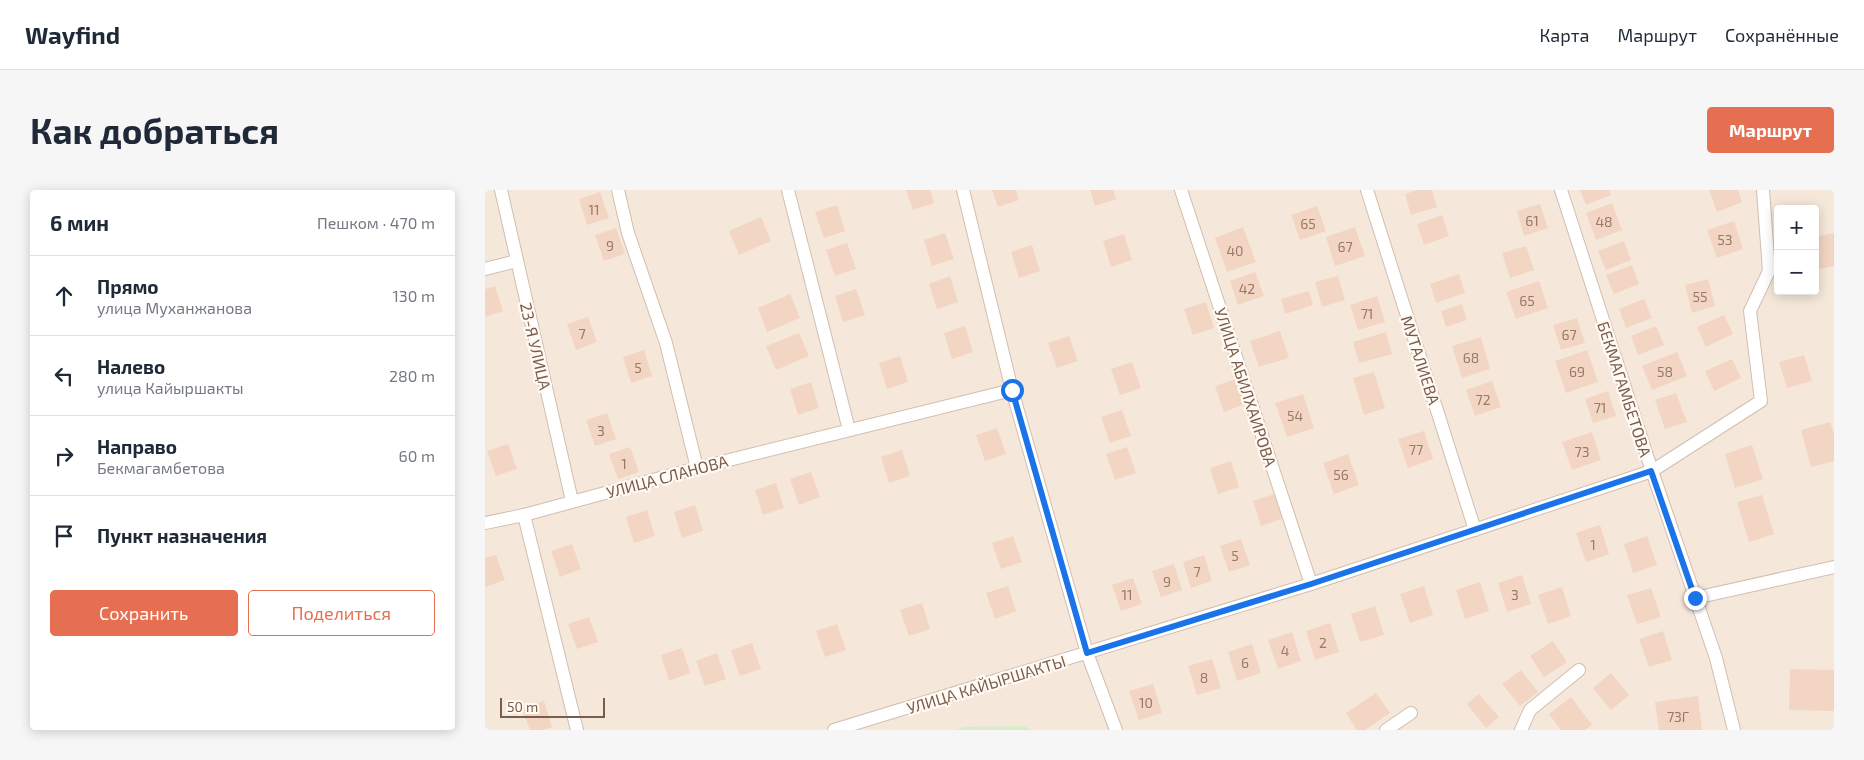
<!DOCTYPE html>
<html lang="ru">
<head>
<meta charset="utf-8">
<style>
	:root { --surface:#fff; --page:#f6f6f7; --text:#1f2937; --muted:#747a83; --line:#e0e1e3; --accent:#e76f51 }
	body { margin:0; font-family:"Exo 2",sans-serif; background:var(--page); color:var(--text) }
	.controls { position:absolute; right:15px; top:15px; display:grid; overflow:hidden; border-radius:5px; box-shadow:0 2px 12px #0003 }
	.controls button { width:45px; height:45px; display:grid; place-items:center; padding:0; border:0; border-bottom:1px solid var(--line); background:var(--surface); color:var(--text); font:25px sans-serif }
	.scale { position:absolute; left:15px; bottom:12px; width:105px; box-sizing:border-box; padding-left:5px; border:2px solid #7a5c4d; border-top:0; font-size:14px; line-height:18px; white-space:nowrap; color:#7a5c4d; -webkit-text-stroke:4px #fffaf3; paint-order:stroke }
	.stop { position:absolute; width:15px; height:15px; margin:-11px; border:4px solid #1a73e8; border-radius:50%; background:#fff }
	.stop.end { background:#1a73e8; border-color:#fff; box-shadow:0 1px 5px #0008 }
	.list { margin:0; padding:0; list-style:none }
	h2 { display:flex; justify-content:space-between; align-items:center; height:65px; margin:0; padding:0 20px; font-size:21px }
	h2 small { font-size:16px; font-weight:400; color:var(--muted) }
	.list li { display:grid; grid-template-columns:32px 1fr auto; gap:15px; align-items:center; box-sizing:border-box; height:80px; padding:0 20px; border-top:1px solid var(--line) }
	.list b { display:block; font-size:19px; white-space:nowrap }
	.list p { margin:0; font-size:16px; white-space:nowrap; color:var(--muted) }
	.list em { font-size:16px; font-style:normal; color:var(--muted) }
	.actions { display:flex; gap:10px; padding:15px 20px }
	.actions a { flex:1; padding:11px 0; border:1px solid var(--accent); border-radius:5px; text-align:center; font-size:18px; color:var(--accent) }
	.actions .main { background:var(--accent); color:#fff }
	.icon { flex:none; width:28px; height:28px; fill:none; stroke:currentColor; stroke-width:2; stroke-linecap:round; stroke-linejoin:round }
	.map { position:relative; flex:none; width:1349px; height:540px; overflow:hidden; border-radius:5px }
	header { display:flex; align-items:center; gap:30px; box-sizing:border-box; height:70px; padding:0 25px; background:var(--surface); border-bottom:1px solid var(--line) }
	header strong { font-size:24px }
	nav { display:flex; gap:28px; margin-inline-start:auto; font-size:18px }
	.intro { display:flex; align-items:center; justify-content:space-between; box-sizing:border-box; height:120px; padding:0 30px }
	h1 { margin:0; font-size:35px }
	.button { padding:12px 22px; border-radius:5px; background:var(--accent); color:#fff; font-size:18px; font-weight:700 }
	main { display:flex; gap:30px; padding:0 30px }
	aside { flex:1; background:var(--surface); border-radius:5px; box-shadow:0 2px 12px #0003 }
	.map>svg:first-child { display:block }
	.residential { fill:#f5e8da; fill-rule:evenodd }
	.green { fill:#d8ecc9 }
	.building { fill:#f3d5c3 }
	.lines { fill:none; stroke-linecap:round; stroke-linejoin:round }
	.minor-casing { stroke:#d1beb0; stroke-width:14 }
	.minor { stroke:#fff; stroke-width:12 }
	.route { stroke:#1a73e8; stroke-width:6 }
	.labels { text-anchor:middle; dominant-baseline:central; stroke-width:4.5; stroke-linejoin:round; paint-order:stroke }
	.number-label { font-size:14px; fill:#987a6a }
	.street-label { font-size:16px; fill:#7a5c4d; stroke:#fffaf3 }
</style>
</head>
<body>
<header>
<strong>Wayfind</strong>
<nav><a>Карта</a><a>Маршрут</a><a>Сохранённые</a></nav>
</header>
<div class="intro"><h1>Как добраться</h1><a class="button">Маршрут</a></div>
<main>
<aside>
<h2>6 мин<small>Пешком · 470 m</small></h2>
<ul class="list">
<li><svg class="icon" aria-label="ahead" viewBox="0 0 24 24"><path d="M12 20V5M6 11l6-6 6 6"/></svg><div><b>Прямо</b><p>улица Муханжанова</p></div><em>130 m</em></li>
<li><svg class="icon" aria-label="left" viewBox="0 0 24 24"><path d="M17 20v-9H6M10 6l-5 5 5 5"/></svg><div><b>Налево</b><p>улица Кайыршакты</p></div><em>280 m</em></li>
<li><svg class="icon" aria-label="right" viewBox="0 0 24 24"><path d="M7 20v-9h11M14 6l5 5-5 5"/></svg><div><b>Направо</b><p>Бекмагамбетова</p></div><em>60 m</em></li>
<li><svg class="icon" aria-label="arrive" viewBox="0 0 24 24"><path d="M6 21V4h12l-3 4 3 4H6"/></svg><div><b>Пункт назначения</b></div></li>
</ul>
<div class="actions"><a class="main">Сохранить</a><a>Поделиться</a></div>
</aside>
<div class="map">
<svg width="1349" height="540" viewBox="0 0 1349 540">
	<rect width="100%" height="100%" fill="#fdf6ec"/>
	<!-- residential -->
	<path class="residential" d="M0 0H1349V540H0ZM1293 19H1330V101H1293Z"/>
	<!-- green -->
	<path class="green" d="M539 536 547 540H471L479 537Z"/>
	<!-- building -->
	<g class="building">
		<path d="M421 0H445L449 13 428 20Z"/>
		<path d="M507 0H531L534 10 513 17Z"/>
		<path d="M605 0H628L631 9 610 16Z"/>
		<path d="M933 0H947L952 17 926 25 920 4Z"/>
		<path d="M1095 0H1124L1126 5 1101 15Z"/>
		<path d="M1224 0H1253L1257 12 1232 22Z"/>
		<path d="M115 2 124 28 102 35 94 9Z"/>
		<path d="M1127 13 1137 40 1111 50 1101 23Z"/>
		<path d="M1055 14 1063 38 1039 46 1032 21Z"/>
		<path d="M352 15 360 41 339 48 330 22Z"/>
		<path d="M832 16 841 41 815 50 806 25Z"/>
		<path d="M957 25 964 46 939 55 932 34Z"/>
		<path d="M276 27 286 51 254 65 244 41Z"/>
		<path d="M1249 31 1258 59 1232 68 1222 40Z"/>
		<path d="M758 37 771 72 742 82 730 48Z"/>
		<path d="M870 37 880 66 850 76 841 47Z"/>
		<path d="M131 38 140 64 119 71 110 45Z"/>
		<path d="M460 43 469 69 447 76 439 50Z"/>
		<path d="M1349 43V76L1330 80V47Z"/>
		<path d="M639 44 647 70 626 77 618 51Z"/>
		<path d="M1139 51 1146 70 1121 80 1113 61Z"/>
		<path d="M362 53 371 79 350 86 341 60Z"/>
		<path d="M547 55 555 81 534 88 526 62Z"/>
		<path d="M1041 56 1049 80 1025 88 1017 63Z"/>
		<path d="M1147 75 1154 94 1129 104 1121 85Z"/>
		<path d="M770 82 779 106 753 115 745 91Z"/>
		<path d="M974 84 980 103 951 113 945 94Z"/>
		<path d="M465 86 473 112 452 119 444 94Z"/>
		<path d="M853 86 860 110 837 117 830 92Z"/>
		<path d="M1223 89 1230 116 1207 123 1200 95Z"/>
		<path d="M1054 91 1063 118 1031 129 1021 102Z"/>
		<path d="M10 96 18 121 0 127V99Z"/>
		<path d="M371 99 380 125 358 132 350 106Z"/>
		<path d="M824 101 828 115 800 124 796 109Z"/>
		<path d="M305 104 315 128 282 142 273 118Z"/>
		<path d="M892 106 900 132 873 140 865 115Z"/>
		<path d="M1159 109 1167 128 1141 138 1134 119Z"/>
		<path d="M721 112 729 138 708 145 699 119Z"/>
		<path d="M977 114 982 130 961 137 956 121Z"/>
		<path d="M1239 125 1248 144 1221 157 1212 137Z"/>
		<path d="M103 127 112 152 91 160 82 134Z"/>
		<path d="M1092 128 1100 153 1076 160 1068 135Z"/>
		<path d="M480 136 488 162 467 169 459 143Z"/>
		<path d="M1171 136 1179 155 1153 165 1146 146Z"/>
		<path d="M795 141 804 168 774 177 765 151Z"/>
		<path d="M901 142 907 164 874 173 868 152Z"/>
		<path d="M314 143 324 166 291 180 281 156Z"/>
		<path d="M584 146 593 171 572 178 563 153Z"/>
		<path d="M996 147 1005 179 977 188 967 156Z"/>
		<path d="M159 160 167 186 146 193 138 167Z"/>
		<path d="M1102 160 1113 192 1081 203 1070 171Z"/>
		<path d="M1192 162 1202 186 1167 200 1157 176Z"/>
		<path d="M1319 165 1327 191 1302 198 1294 172Z"/>
		<path d="M415 166 423 192 402 199 394 173Z"/>
		<path d="M1247 169 1256 188 1229 201 1220 181Z"/>
		<path d="M647 172 656 198 635 205 626 179Z"/>
		<path d="M889 182 900 218 879 225 868 188Z"/>
		<path d="M751 189 760 214 739 222 730 196Z"/>
		<path d="M1007 191 1016 217 990 226 981 200Z"/>
		<path d="M326 192 334 218 313 225 305 199Z"/>
		<path d="M1123 201 1131 226 1108 233 1100 209Z"/>
		<path d="M1191 203 1202 232 1180 239 1170 210Z"/>
		<path d="M818 204 829 238 802 247 790 213Z"/>
		<path d="M637 220 646 246 625 253 616 227Z"/>
		<path d="M122 223 131 249 110 256 101 230Z"/>
		<path d="M1345 232 1349 244V271L1326 277 1316 240Z"/>
		<path d="M512 238 521 264 500 271 491 245Z"/>
		<path d="M939 241 948 269 923 278 913 249Z"/>
		<path d="M1107 242 1116 270 1087 280 1077 252Z"/>
		<path d="M23 254 32 279 11 286 2 261Z"/>
		<path d="M1267 255 1278 289 1250 298 1240 264Z"/>
		<path d="M145 257 154 282 133 289 124 264Z"/>
		<path d="M642 257 651 283 630 290 621 264Z"/>
		<path d="M417 260 425 286 404 293 396 267Z"/>
		<path d="M863 264 874 295 849 304 838 273Z"/>
		<path d="M746 271 754 297 733 304 725 278Z"/>
		<path d="M326 282 335 307 314 315 305 289Z"/>
		<path d="M291 293 299 318 278 325 270 300Z"/>
		<path d="M789 304 797 329 776 336 768 311Z"/>
		<path d="M1277 305 1289 344 1264 352 1252 312Z"/>
		<path d="M210 315 218 341 197 348 189 322Z"/>
		<path d="M162 320 170 346 149 353 141 327Z"/>
		<path d="M1115 335 1124 364 1101 372 1091 343Z"/>
		<path d="M528 346 537 372 516 379 507 353Z"/>
		<path d="M1162 346 1172 375 1148 383 1139 354Z"/>
		<path d="M756 349 765 375 744 382 735 356Z"/>
		<path d="M87 354 96 379 75 387 66 361Z"/>
		<path d="M11 365 20 390 0 397V368Z"/>
		<path d="M719 365 727 391 706 398 698 372Z"/>
		<path d="M689 374 697 400 676 407 667 381Z"/>
		<path d="M1037 385 1046 414 1022 422 1013 393Z"/>
		<path d="M648 388 657 414 636 421 627 395Z"/>
		<path d="M995 392 1004 421 980 429 971 400Z"/>
		<path d="M523 396 531 421 510 429 501 403Z"/>
		<path d="M939 396 948 425 925 433 915 404Z"/>
		<path d="M1077 397 1086 426 1063 434 1053 405Z"/>
		<path d="M1166 398 1176 427 1152 434 1142 405Z"/>
		<path d="M437 413 445 439 424 446 415 420Z"/>
		<path d="M890 416 899 445 875 452 866 424Z"/>
		<path d="M104 427 113 452 92 459 83 434Z"/>
		<path d="M845 433 854 462 830 470 821 441Z"/>
		<path d="M352 434 361 460 340 467 331 441Z"/>
		<path d="M1178 441 1187 470 1164 477 1154 449Z"/>
		<path d="M807 442 816 471 793 479 783 450Z"/>
		<path d="M1068 451 1082 472 1059 487 1045 466Z"/>
		<path d="M267 453 276 479 255 486 246 460Z"/>
		<path d="M767 454 776 483 752 491 743 462Z"/>
		<path d="M197 458 205 483 184 491 176 465Z"/>
		<path d="M232 463 241 489 220 496 211 471Z"/>
		<path d="M727 469 736 498 712 505 703 476Z"/>
		<path d="M1305 479 1349 480V521L1304 520Z"/>
		<path d="M1036 480 1053 502 1035 516 1017 494Z"/>
		<path d="M1126 483 1144 505 1126 520 1108 498Z"/>
		<path d="M668 494 677 523 654 530 644 501Z"/>
		<path d="M891 503 905 523 880 540H872L861 523Z"/>
		<path d="M994 504 1014 527 1001 538 982 514Z"/>
		<path d="M1213 506 1217 540H1174L1170 512Z"/>
		<path d="M1086 507 1107 535 1100 540H1076L1064 524Z"/>
		<path d="M59 511 67 537 59 540H45L37 519Z"/>
	</g>
	<g class="lines">
		<!-- minor casing -->
		<g class="minor-casing">
			<g id="minor">
				<path d="M16 0 87 311"/>
				<path d="M133 0 143 43 181 153 212 278"/>
				<path d="M303 0 364 240"/>
				<path d="M478 0 527 200 602 463 631 540"/>
				<path d="M696 0 826 394"/>
				<path d="M882 0 990 340"/>
				<path d="M1076 0 1167 281 1231 468 1249 540"/>
				<path d="M0 79 32 71"/>
				<path d="M39 325 92 540"/>
				<path d="M0 333 39 325 212 278 527 200"/>
				<path d="M1210 408 1349 377"/>
				<path d="M349 540 826 394 1167 281 1276 211 1265 121 1284 81 1278 0"/>
				<path d="M901 540 926 523"/>
				<path d="M1036 540 1045 520 1094 480"/>
			</g>
		</g>
		<!-- minor -->
		<use href="#minor" class="minor"/>
	</g>
	<g class="lines">
		<!-- route -->
		<path class="route" d="M527 200 602 463 826 394 1166 281 1210 408"/>
	</g>
	<g class="labels">
		<!-- number labels -->
		<g class="number-label">
			<text x="109" y="19">11</text>
			<text x="1047" y="30">61</text>
			<text x="1119" y="31">48</text>
			<text x="823" y="33">65</text>
			<text x="1240" y="49">53</text>
			<text x="125" y="55">9</text>
			<text x="860" y="56">67</text>
			<text x="750" y="60">40</text>
			<text x="762" y="98">42</text>
			<text x="1215" y="106">55</text>
			<text x="1042" y="110">65</text>
			<text x="882" y="123">71</text>
			<text x="97" y="143">7</text>
			<text x="1084" y="144">67</text>
			<text x="986" y="167">68</text>
			<text x="153" y="177">5</text>
			<text x="1092" y="181">69</text>
			<text x="1180" y="181">58</text>
			<text x="998" y="209">72</text>
			<text x="1115" y="217">71</text>
			<text x="810" y="225">54</text>
			<text x="116" y="240">3</text>
			<text x="931" y="259">77</text>
			<text x="1097" y="261">73</text>
			<text x="139" y="273">1</text>
			<text x="856" y="284">56</text>
			<text x="1108" y="354">1</text>
			<text x="750" y="365">5</text>
			<text x="712" y="381">7</text>
			<text x="682" y="391">9</text>
			<text x="642" y="404">11</text>
			<text x="1030" y="404">3</text>
			<text x="838" y="452">2</text>
			<text x="800" y="460">4</text>
			<text x="760" y="472">6</text>
			<text x="719" y="487">8</text>
			<text x="661" y="512">10</text>
			<text x="1193" y="526">73Г</text>
		</g>
		<!-- street labels -->
		<g class="street-label">
			<text transform="translate(51 156) rotate(77)">23-Я УЛИЦА</text>
			<text transform="translate(936 170) rotate(72)">МУТАЛИЕВА</text>
			<text transform="translate(761 197) rotate(72)">УЛИЦА АБИЛХАИРОВА</text>
			<text transform="translate(1140 199) rotate(72)">БЕКМАГАМБЕТОВА</text>
			<text transform="translate(182 286) rotate(-15)">УЛИЦА СЛАНОВА</text>
			<text transform="translate(501 494) rotate(-17)">УЛИЦА КАЙЫРШАКТЫ</text>
		</g>
	</g>
</svg>
<div class="controls">
<button>+</button>
<button>−</button>
</div>
<div class="scale">50 m</div>
<div class="stop" style="left:527px;top:200px"></div>
<div class="stop end" style="left:1210px;top:408px"></div>
</div>
</main>
</body>
</html>
